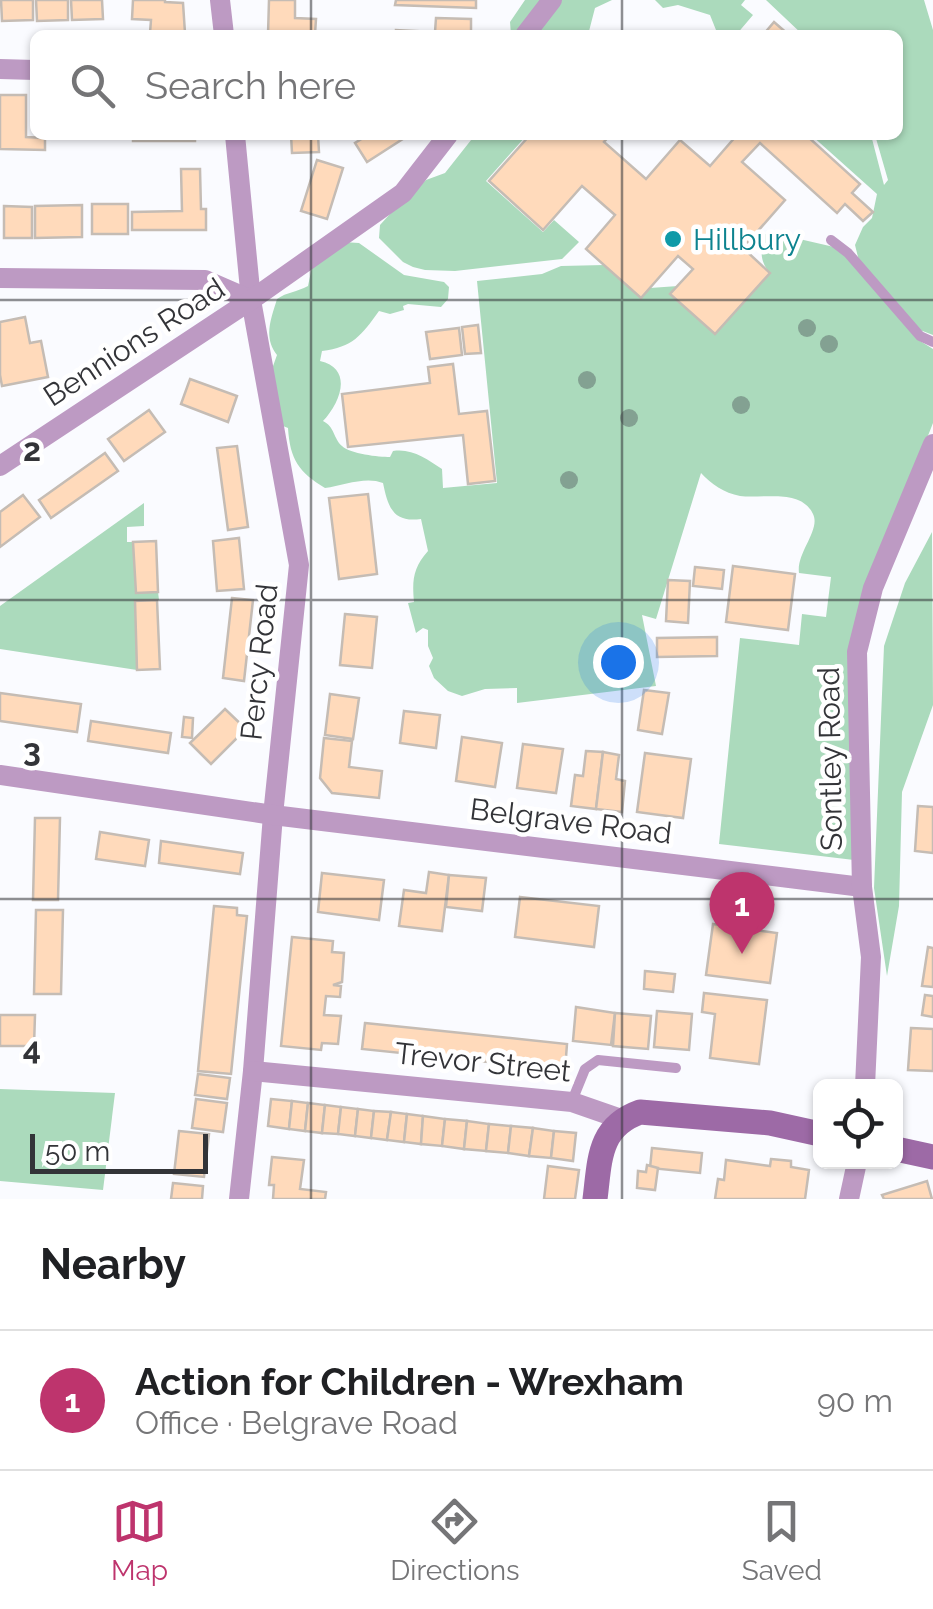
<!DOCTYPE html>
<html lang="en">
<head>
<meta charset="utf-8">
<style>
	:root { --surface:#fff; --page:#f2f2f2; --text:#202124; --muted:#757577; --line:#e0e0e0; --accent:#be346d }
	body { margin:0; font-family:Raleway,sans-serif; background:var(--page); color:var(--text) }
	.controls { position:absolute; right:30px; bottom:30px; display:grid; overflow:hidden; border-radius:15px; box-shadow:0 2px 8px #0004 }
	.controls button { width:90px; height:90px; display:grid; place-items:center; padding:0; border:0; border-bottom:2px solid var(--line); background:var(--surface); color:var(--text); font:50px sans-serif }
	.scale { position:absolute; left:30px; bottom:25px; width:178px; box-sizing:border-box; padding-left:10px; border:5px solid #333438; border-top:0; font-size:28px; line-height:35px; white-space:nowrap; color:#333438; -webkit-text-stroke:8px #fff; paint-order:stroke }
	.you { position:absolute; left:618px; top:662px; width:35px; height:35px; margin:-25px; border:8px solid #fff; border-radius:50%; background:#1a73e8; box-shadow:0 0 0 15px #1a73e833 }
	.badge { display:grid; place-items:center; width:65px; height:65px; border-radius:50%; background:var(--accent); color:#fff; font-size:32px; font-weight:700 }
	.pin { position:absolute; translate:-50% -82px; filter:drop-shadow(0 2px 5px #0008) }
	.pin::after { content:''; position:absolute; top:52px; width:35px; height:30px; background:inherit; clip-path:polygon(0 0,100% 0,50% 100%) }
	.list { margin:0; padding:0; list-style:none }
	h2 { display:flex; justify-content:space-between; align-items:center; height:130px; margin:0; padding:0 40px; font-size:42px }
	h2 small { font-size:32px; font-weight:400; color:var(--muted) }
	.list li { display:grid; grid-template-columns:65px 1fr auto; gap:30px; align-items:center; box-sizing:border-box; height:140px; padding:0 40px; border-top:2px solid var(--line) }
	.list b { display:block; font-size:38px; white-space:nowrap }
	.list p { margin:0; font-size:32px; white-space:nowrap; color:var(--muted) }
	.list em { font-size:32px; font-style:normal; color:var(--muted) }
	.icon { flex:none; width:55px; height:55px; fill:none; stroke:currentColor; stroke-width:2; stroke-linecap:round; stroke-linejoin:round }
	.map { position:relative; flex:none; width:933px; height:1199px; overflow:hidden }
	.search { position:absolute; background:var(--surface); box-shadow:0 2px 8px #0004; left:30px; right:30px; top:30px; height:110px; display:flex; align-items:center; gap:25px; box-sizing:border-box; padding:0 35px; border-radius:15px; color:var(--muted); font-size:38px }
	.sheet { height:270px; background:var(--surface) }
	nav { display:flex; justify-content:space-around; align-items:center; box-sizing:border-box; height:140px; border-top:2px solid var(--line); background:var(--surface); font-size:28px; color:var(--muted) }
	nav a { display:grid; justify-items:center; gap:5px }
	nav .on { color:var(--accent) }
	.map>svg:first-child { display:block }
	.green { fill:#abdabc }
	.building { fill:#ffdabb; stroke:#c5bcb4; stroke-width:2.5 }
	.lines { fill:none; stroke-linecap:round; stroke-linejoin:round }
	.lane { stroke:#bd9ac3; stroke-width:10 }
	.street { stroke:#bd9ac3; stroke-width:20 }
	.secondary { stroke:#9d6aa6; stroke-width:25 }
	.tree { fill:#83a192 }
	.grid { fill:none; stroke:#333438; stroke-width:2.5; stroke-opacity:0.55 }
	.culture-dot { fill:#0f9aa8; stroke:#fff; stroke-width:4 }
	.labels { text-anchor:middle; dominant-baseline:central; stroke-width:9; stroke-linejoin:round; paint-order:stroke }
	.culture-label { font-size:30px; fill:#0d838f; stroke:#fff; text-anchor:start }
	.street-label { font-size:30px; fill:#333438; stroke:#fff }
	.grid-label { font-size:32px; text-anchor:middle; font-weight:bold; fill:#333438; stroke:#fff; stroke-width:9; stroke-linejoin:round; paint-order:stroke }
</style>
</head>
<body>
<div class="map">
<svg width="933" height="1199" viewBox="0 0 933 1199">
	<rect width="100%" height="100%" fill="#fafbff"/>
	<!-- green -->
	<g class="green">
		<path d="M525 0H612L595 8 588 35H511L510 22Z"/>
		<path d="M655 0H745L741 5 753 15 736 35H718L710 15 678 5 663 8Z"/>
		<path d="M766 0H924L933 30V335L920 330 859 261 855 245 863 227 872 218 877 194 811 135H871L884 185 888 180 875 135H898V35H803Z"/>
		<path d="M475 135H527L486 181 543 232 554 220 579 242 562 259 455 271 425 270 413 267 403 262 379 238 380 225 390 214 426 180 445 173Z"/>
		<path d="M769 232 834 247 846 256 917 339 933 349V423L870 583 854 860 719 844 740 638 799 645 802 614 826 617 831 577 799 573C796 553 821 530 813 514 801 488 763 499 740 496 724 493 711 484 701 473L656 619 642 615 656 686 517 703V688L485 689 462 696 448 691 434 678 429 666 433 658 428 646V630L423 628 416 633 408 603 414 602C412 580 413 568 428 551L421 519C393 523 388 507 383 483 366 476 344 485 325 488 299 472 290 460 288 428L278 424 268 380 277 355C263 337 271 319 277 299 287 292 297 292 308 286L313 262 343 242 359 243 404 275 444 282 449 287 448 299 441 307 408 304 403 306 404 310 390 314 379 311C361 336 353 347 322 351L320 361C354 369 340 403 323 421 335 427 333 438 342 446 350 454 379 457 390 457L393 451C412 448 427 459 442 469L443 488 497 483 477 281 542 274 561 266 604 265 641 298 650 288 678 286 671 294 715 334 770 273C760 263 760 249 764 235Z"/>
		<path d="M144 503V526L127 527V542H133L136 593 158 592 159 600 135 601 137 670 0 649V606Z"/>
		<path d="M932 532 933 705 902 792 899 906 887 976 874 888 884 646 905 583Z"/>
		<path d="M0 1089 115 1093 103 1190 0 1181Z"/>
	</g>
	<!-- building -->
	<g class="building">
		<path d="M1 0H33V20L2 21Z"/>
		<path d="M36 0H68V20L37 21Z"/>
		<path d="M71 0H102L103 19 72 20Z"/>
		<path d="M133 0H165V2L183 3 185 33H150L151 20 132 19Z"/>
		<path d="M269 0H295V18L316 19 315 34 344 35H268Z"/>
		<path d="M396 0H476V8L395 5Z"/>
		<path d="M436 18 471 19V35H396V30L435 32Z"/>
		<path d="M774 22 789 35H763Z"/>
		<path d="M0 95H26V137L45 138V150L0 149Z"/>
		<rect x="133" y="135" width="62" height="6"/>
		<path d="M291 135H318L319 152 292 153Z"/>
		<path d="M368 135H409L367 162 355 143Z"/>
		<path d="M530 135H610L604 142 646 179 680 140 710 166 737 135H806L860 184 852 193 873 212 863 221 845 204 837 213 760 143 742 162 785 200 743 248 770 273 715 334 670 294 693 269 678 256 641 298 586 249 615 215 582 186 543 230 489 181Z"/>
		<path d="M317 160 343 168 327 219 301 211Z"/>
		<path d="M181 169H200L201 209H206V230H132V212L182 211Z"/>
		<rect x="92" y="204" width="36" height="30"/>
		<path d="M82 205V237L35 238V206Z"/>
		<path d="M4 206 32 207V238H4Z"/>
		<path d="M25 317 30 343 41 341 48 377 2 386 0 375V322Z"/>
		<path d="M478 325 481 353 465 354 462 327Z"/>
		<path d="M459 328 462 355 430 359 426 332Z"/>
		<path d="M453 364 459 414 487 411 495 481 468 484 463 435 348 447 342 394 430 383 428 367Z"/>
		<path d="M190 379 237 396 228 422 181 404Z"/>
		<path d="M149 410 165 432 124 461 108 439Z"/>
		<path d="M237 446 248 527 228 530 217 448Z"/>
		<path d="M105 453 118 471 51 518 39 500Z"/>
		<path d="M368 494 377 574 339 579 329 498Z"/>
		<path d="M23 495 40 517 0 547V512Z"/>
		<path d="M239 538 244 589 217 591 213 541Z"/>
		<path d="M156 541 158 592 136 593 133 542Z"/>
		<path d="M733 566 795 574 788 630 726 622Z"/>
		<path d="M695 567 724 570 722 589 693 586Z"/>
		<path d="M668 580 690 581 688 623 666 621Z"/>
		<path d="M232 598 253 600 244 681 223 678Z"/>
		<path d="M157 600 160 669 137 670 135 601Z"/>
		<path d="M345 614 377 617 372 668 340 665Z"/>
		<path d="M717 637V656L657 657V638Z"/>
		<path d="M644 690 669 693 662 734 638 730Z"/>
		<path d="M0 693 81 704 77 732 0 721Z"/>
		<path d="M330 694 359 698 353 739 325 735Z"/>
		<path d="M225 709 246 729 211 764 190 743Z"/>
		<path d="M404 711 440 715 436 748 400 743Z"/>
		<path d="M184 717 193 718 192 738 182 737Z"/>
		<path d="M91 721 171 733 168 753 88 741Z"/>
		<path d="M462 737 502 743 495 787 456 781Z"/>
		<path d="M324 738 352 741 349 767 382 771 379 798 332 793 320 778Z"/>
		<path d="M523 744 563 749 556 793 517 788Z"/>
		<path d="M586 751 603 752 596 809 571 806 575 775 583 776Z"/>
		<path d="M603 752 619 755 616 779 625 781 622 812 596 809Z"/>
		<path d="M645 753 691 759 683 818 637 812Z"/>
		<path d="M918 806 933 807V853L915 851Z"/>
		<path d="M35 818H60L58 900H33Z"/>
		<path d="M100 832 149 840 145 866 96 859Z"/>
		<path d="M161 841 243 853 240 874 159 863Z"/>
		<path d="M429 872 449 875 442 931 399 926 404 890 426 893Z"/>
		<path d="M322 873 384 880 379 920 318 912Z"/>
		<path d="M449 875 486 878 482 911 446 907Z"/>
		<path d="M520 897 599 906 594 947 515 937Z"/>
		<path d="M214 906 237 908V915L247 916 231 1074 198 1071Z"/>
		<path d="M36 910H63L61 994H34Z"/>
		<path d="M713 924 777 933 770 983 706 975Z"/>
		<path d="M292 937 333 941 332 952 344 953 342 982 333 985 341 986 340 997 326 996 324 1015 341 1016 338 1044 322 1043 321 1050 281 1046Z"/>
		<path d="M928 947 933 948V987L922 986Z"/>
		<path d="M645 971 675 974 673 992 644 989Z"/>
		<path d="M704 993 767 1000 759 1064 710 1058 715 1014 702 1012Z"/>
		<path d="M925 995 933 996V1017L922 1015Z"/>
		<path d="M576 1007 615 1013 611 1045 573 1041Z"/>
		<path d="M657 1011 692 1014 689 1050 654 1047Z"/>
		<path d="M615 1013 651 1016 648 1049 613 1046Z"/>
		<path d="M0 1015H35L34 1046H0Z"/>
		<path d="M365 1023 567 1044 565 1070 362 1049Z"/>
		<path d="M911 1028 933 1029V1071L908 1070Z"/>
		<path d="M198 1074 230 1078 227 1099 195 1095Z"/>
		<path d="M196 1099 227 1103 223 1132 192 1128Z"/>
		<path d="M271 1099 292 1101 289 1129 268 1126Z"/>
		<path d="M292 1101 308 1103 305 1131 289 1129Z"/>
		<path d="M308 1103 325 1105 322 1133 305 1131Z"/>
		<path d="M325 1105 341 1107 338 1134 322 1133Z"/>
		<path d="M341 1107 358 1109 355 1136 338 1134Z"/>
		<path d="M358 1109 374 1111 371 1138 355 1136Z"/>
		<path d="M374 1111 391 1112 387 1140 371 1138Z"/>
		<path d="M391 1112 407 1114 404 1142 387 1140Z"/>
		<path d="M407 1114 423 1116 421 1144 404 1142Z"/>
		<path d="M423 1116 445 1119 442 1146 421 1144Z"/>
		<path d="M445 1119 467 1121 464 1149 442 1146Z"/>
		<path d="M467 1121 489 1124 486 1151 464 1149Z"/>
		<path d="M489 1124 511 1126 508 1153 486 1151Z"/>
		<path d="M511 1126 533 1128 529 1156 508 1153Z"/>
		<path d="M533 1128 554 1131 551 1158 529 1156Z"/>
		<path d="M179 1131 209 1134 204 1177 174 1174Z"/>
		<path d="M554 1131 576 1133 573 1161 551 1158Z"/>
		<path d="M652 1148 702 1153 700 1173 650 1168Z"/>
		<path d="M272 1157 304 1160 300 1189 326 1192 325 1199H273L274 1185H269Z"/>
		<path d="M771 1159 791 1161V1167L809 1170 805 1199H715L718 1179 724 1180 726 1160 770 1166Z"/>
		<path d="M647 1165 658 1168 655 1190 637 1188 638 1171 646 1172Z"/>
		<path d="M548 1166 579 1170 575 1199H544Z"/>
		<path d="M927 1181 932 1199H884L882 1195Z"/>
		<path d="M173 1183 203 1186 202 1199H171Z"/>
	</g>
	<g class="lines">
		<!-- lane -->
		<g class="lane">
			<path d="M831 240 848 253 920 336 933 342"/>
			<path d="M572 1101 585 1069 598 1060 676 1068"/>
		</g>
		<!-- street -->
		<g class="street">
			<path d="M220 0 224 35"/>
			<path d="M525 35 552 0"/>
			<path d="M0 69 35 70"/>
			<path d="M235 135 251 300 299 565 273 815 253 1071 239 1199"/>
			<path d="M0 278 205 280 251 300"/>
			<path d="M0 466 251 300 403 193 448 135"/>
			<path d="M0 775 273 815 862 887"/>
			<path d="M253 1071 572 1102 621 1119"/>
			<path d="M865 1086 871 957 862 887 857 652 873 588 933 444"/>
			<path d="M849 1199 857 1162"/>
		</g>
		<!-- secondary -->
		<g class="secondary">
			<path d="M896 1149 933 1157"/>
			<path d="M595 1199C600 1160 598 1127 640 1112L770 1123 820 1134"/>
		</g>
	</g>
	<!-- trees -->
	<g class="tree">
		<circle cx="807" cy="328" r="9"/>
		<circle cx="829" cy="344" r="9"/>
		<circle cx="587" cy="380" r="9"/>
		<circle cx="741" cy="405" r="9"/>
		<circle cx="629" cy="418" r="9"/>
		<circle cx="569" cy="480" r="9"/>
	</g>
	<!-- grid -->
	<path class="grid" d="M311 0V35M622 0V35M311 135V1199M622 135V1199M0 300H933M0 600H933M0 899H933"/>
	<!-- markers -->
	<circle class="culture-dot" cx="673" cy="239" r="10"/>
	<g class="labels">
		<!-- culture labels -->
		<g class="culture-label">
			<text x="693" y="239">Hillbury</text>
		</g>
		<!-- street labels -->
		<g class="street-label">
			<text transform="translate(134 342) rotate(-33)">Bennions Road</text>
			<text transform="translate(259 662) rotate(-84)">Percy Road</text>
			<text transform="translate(830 759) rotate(-91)">Sontley Road</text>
			<text transform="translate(571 821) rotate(7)">Belgrave Road</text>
			<text transform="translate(483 1062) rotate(6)">Trevor Street</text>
		</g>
	</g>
	<g class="grid-label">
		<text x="32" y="461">2</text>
		<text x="32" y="761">3</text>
		<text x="32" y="1060">4</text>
	</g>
</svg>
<div class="controls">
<button><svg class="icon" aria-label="locate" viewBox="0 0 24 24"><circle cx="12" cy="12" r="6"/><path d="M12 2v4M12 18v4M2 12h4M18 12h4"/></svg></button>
</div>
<div class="scale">50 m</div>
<div class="you"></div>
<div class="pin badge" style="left:742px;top:954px">1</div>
<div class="search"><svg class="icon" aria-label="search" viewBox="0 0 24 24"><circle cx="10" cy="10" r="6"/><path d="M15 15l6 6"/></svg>Search here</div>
</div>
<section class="sheet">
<h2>Nearby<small></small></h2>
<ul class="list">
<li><span class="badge">1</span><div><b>Action for Children - Wrexham</b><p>Office · Belgrave Road</p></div><em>90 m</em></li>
</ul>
</section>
<nav>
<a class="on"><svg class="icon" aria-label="map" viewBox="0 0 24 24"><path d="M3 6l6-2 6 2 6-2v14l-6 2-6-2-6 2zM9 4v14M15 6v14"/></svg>Map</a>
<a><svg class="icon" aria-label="directions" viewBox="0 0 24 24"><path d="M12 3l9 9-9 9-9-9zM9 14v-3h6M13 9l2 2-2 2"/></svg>Directions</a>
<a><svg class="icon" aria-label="saved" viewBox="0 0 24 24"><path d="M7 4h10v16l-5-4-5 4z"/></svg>Saved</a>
</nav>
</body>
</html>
